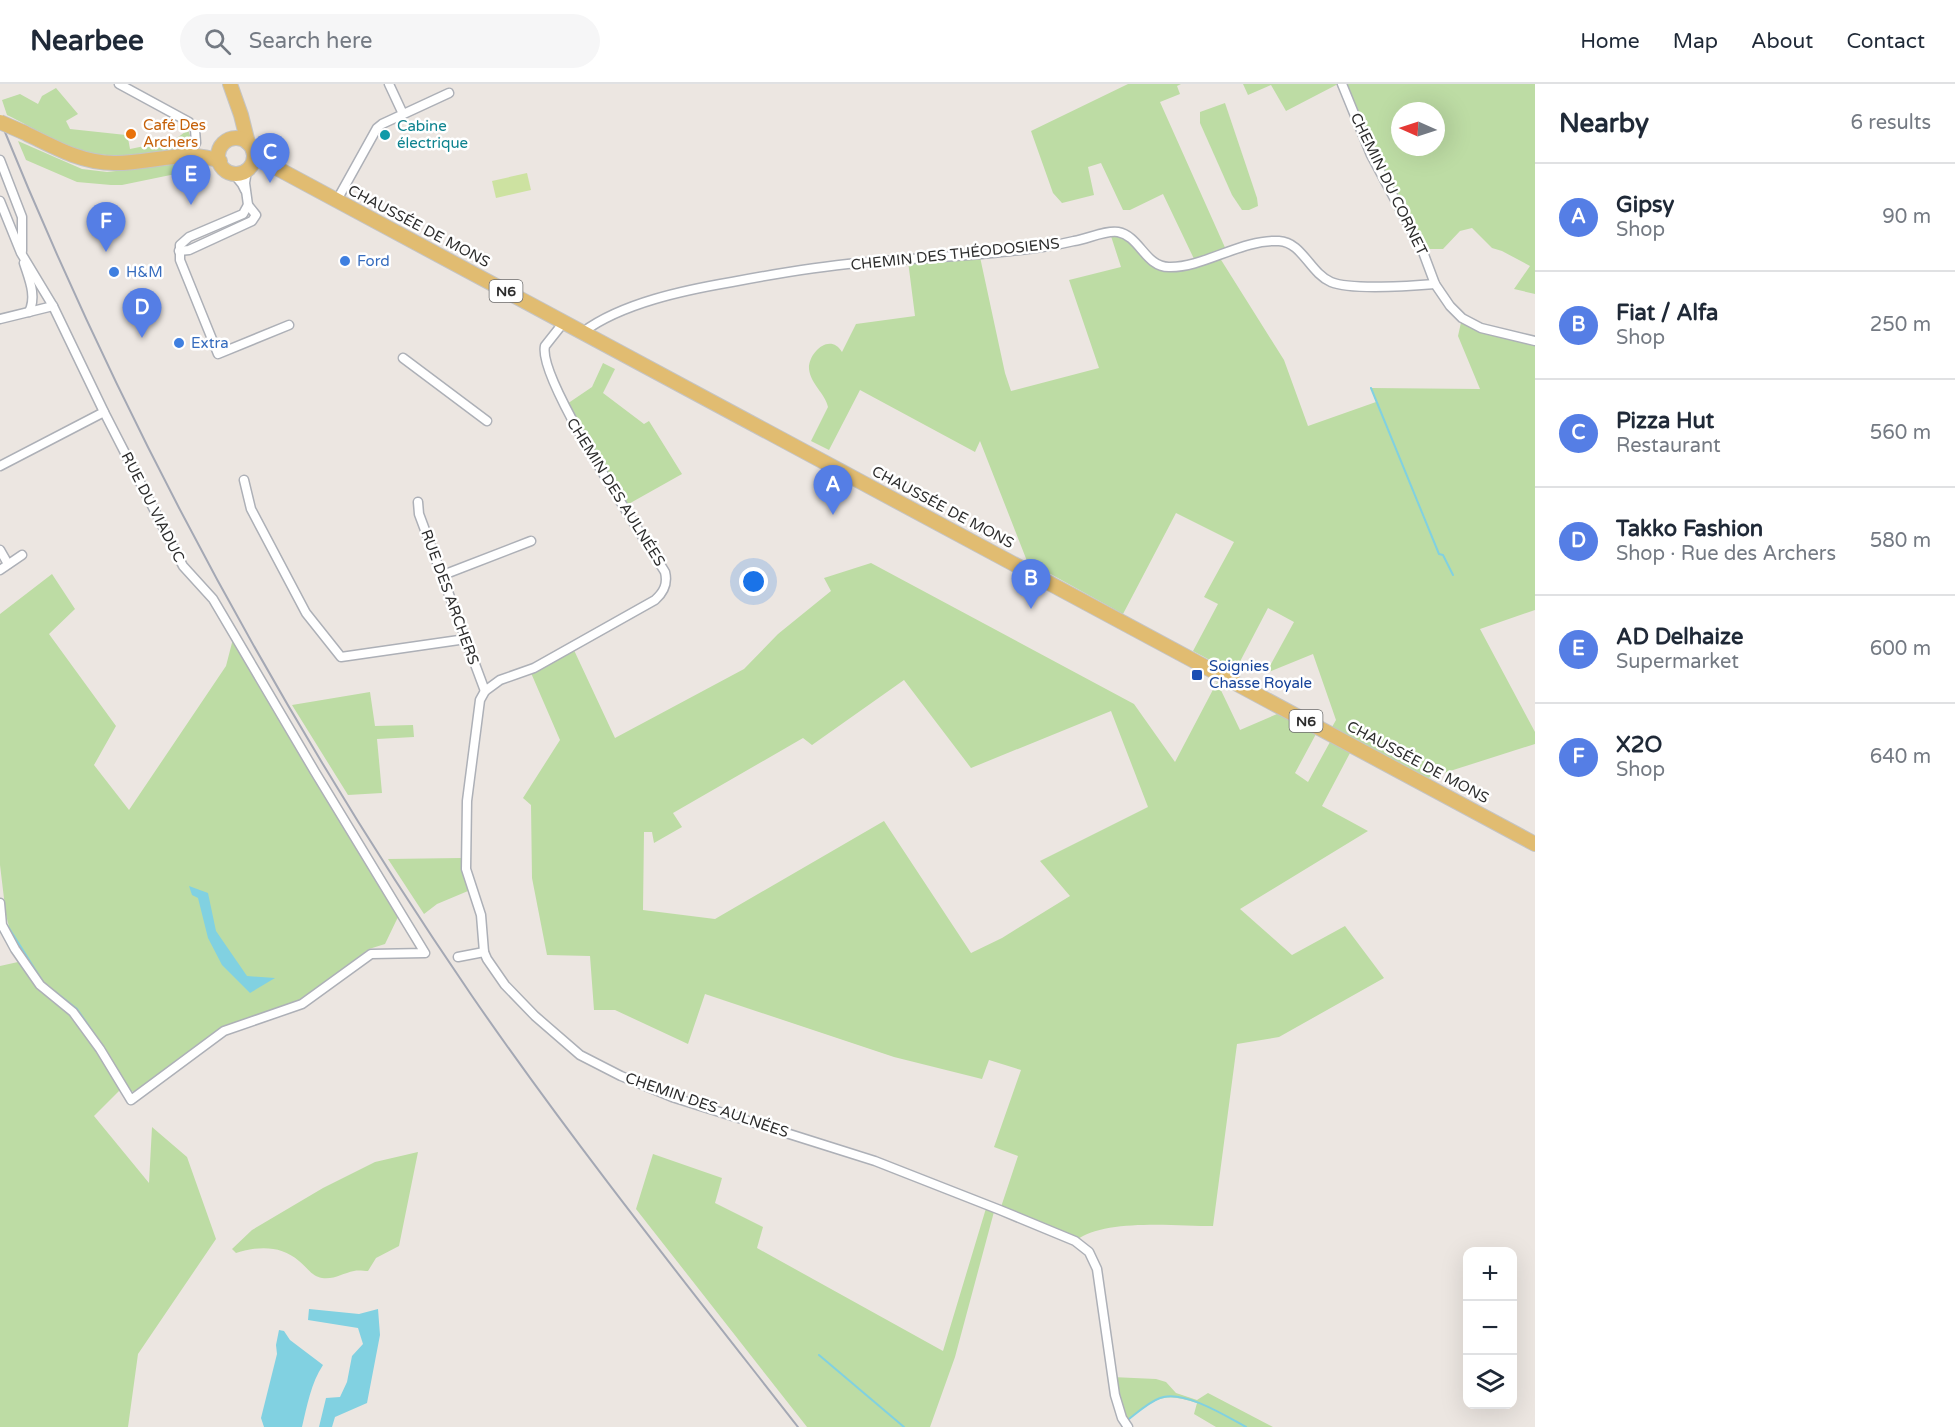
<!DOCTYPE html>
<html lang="en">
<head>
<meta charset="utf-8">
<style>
	:root { --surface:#fff; --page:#f6f6f7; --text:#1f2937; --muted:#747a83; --line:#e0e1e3; --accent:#557ee5 }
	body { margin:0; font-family:"Varela Round",sans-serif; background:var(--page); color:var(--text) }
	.controls { position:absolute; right:18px; bottom:18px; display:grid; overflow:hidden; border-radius:12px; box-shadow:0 6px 24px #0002 }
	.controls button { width:54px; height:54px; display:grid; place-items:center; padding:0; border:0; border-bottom:2px solid var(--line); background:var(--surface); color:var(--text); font:30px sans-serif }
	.compass { position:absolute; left:1391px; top:18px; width:54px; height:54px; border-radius:50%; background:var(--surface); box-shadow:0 6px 24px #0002; rotate:273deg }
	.you { position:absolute; left:754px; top:498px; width:21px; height:21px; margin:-15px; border:4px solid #fff; border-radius:50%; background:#1a73e8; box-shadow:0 0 0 9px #1a73e833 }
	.badge { display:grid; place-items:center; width:39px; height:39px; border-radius:50%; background:var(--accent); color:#fff; font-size:20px; font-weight:700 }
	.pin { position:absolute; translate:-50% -50px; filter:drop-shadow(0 2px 3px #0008) }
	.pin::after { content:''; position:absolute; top:32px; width:21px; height:18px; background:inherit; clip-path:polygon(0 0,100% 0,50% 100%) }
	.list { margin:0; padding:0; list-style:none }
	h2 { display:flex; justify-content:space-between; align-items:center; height:78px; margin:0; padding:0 24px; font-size:26px }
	h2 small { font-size:20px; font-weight:400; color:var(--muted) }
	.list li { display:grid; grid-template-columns:39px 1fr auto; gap:18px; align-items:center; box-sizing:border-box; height:108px; padding:0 24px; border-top:2px solid var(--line) }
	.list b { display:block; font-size:22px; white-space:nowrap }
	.list p { margin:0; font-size:20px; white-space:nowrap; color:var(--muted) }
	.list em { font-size:20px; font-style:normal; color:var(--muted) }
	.icon { flex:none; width:33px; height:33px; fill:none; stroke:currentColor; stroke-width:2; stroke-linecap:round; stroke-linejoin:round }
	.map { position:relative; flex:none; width:1535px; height:1343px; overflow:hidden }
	header { display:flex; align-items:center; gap:36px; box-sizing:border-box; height:84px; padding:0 30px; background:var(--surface); border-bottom:2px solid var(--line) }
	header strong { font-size:28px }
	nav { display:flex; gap:33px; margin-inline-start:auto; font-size:21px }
	.search { width:420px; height:54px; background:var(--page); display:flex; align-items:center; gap:15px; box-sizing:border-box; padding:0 21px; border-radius:33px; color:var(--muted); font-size:22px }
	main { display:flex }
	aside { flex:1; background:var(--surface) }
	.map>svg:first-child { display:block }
	.green { fill:#bddca4; fill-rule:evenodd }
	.pitch { fill:#cde2a1 }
	.water { fill:#81d1e1 }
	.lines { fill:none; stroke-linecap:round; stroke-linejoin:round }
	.stream { stroke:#81d1e1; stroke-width:2 }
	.street-casing { stroke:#adb0b7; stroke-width:11 }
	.primary-casing { stroke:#c4c4c4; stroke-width:16 }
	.street { stroke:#fff; stroke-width:8 }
	.primary { stroke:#e1bc71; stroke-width:14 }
	.rail { stroke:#a4a8b4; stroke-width:2 }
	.primary-bridge-casing { stroke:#c4c4c4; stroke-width:16; stroke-linecap:butt }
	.primary-bridge { stroke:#e1bc71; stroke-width:14 }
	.food-dot { fill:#e8710a; stroke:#fff; stroke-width:2 }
	.culture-dot { fill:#0f9aa8; stroke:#fff; stroke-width:2 }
	.shop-dot { fill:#3f7fe0; stroke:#fff; stroke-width:2 }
	.transit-dot { fill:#1a4fb4; stroke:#fff; stroke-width:2 }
	.labels { text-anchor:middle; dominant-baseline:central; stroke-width:5; stroke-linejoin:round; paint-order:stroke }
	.shield { fill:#fff; stroke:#6c6c6c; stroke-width:1.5 }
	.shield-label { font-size:14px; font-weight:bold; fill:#2d2d2d }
	.food-label { font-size:15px; fill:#c56008; stroke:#fff; text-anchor:start }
	.culture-label { font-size:15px; fill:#0d838f; stroke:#fff; text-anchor:start }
	.street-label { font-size:15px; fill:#2d2d2d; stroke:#fff }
	.shop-label { font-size:15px; fill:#366cbe; stroke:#fff; text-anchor:start }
	.transit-label { font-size:15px; fill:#164399; stroke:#fff; text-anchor:start }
</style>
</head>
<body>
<header>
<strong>Nearbee</strong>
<div class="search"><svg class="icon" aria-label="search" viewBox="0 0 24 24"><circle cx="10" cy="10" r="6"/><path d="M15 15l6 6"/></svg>Search here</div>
<nav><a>Home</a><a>Map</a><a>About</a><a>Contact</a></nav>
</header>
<main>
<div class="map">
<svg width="1535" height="1343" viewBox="0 0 1535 1343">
	<rect width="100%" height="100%" fill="#ece6e1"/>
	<!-- green -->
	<g class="green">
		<path d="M1128 0H1181L1177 2 1180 10 1160 18 1227 168 1218 171 1284 276 1308 342 1376 318 1371 304 1480 305 1458 252 1462 234 1535 257V526L1480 545 1535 648V660L1428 694 1332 643 1336 636 1313 570 1266 589 1294 538 1268 524 1234 589 1193 567 1218 520 1204 513 1234 458 1176 429 1123 530 1027 477 980 357 975 368 860 306 829 366 811 357 828 323C825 309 811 301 809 285 808 269 830 248 842 268L856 240 915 232 908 177 980 173 1005 289 1011 307 1099 284 1069 196 1121 183 1110 149 1117 148 1158 181 1195 177 1163 110 1130 126H1123L1101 79 1088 83 1094 111 1062 119 1053 109 1031 47Z"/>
		<path d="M1243 0H1338L1286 27 1271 1 1248 11Z"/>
		<path d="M1342 0H1535V210L1514 205 1530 182 1502 167 1492 164 1472 144 1460 147 1443 165H1429L1423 168 1385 97ZM1400 27H1436V63H1400Z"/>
		<path d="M56 4 78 30 66 37 70 45 126 51 128 54 130 65 174 56 188 46 191 54 186 62 176 63V65C151 68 123 74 97 70 68 66 34 44 7 31L2 16 20 10 38 20 42 12Z"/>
		<path d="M1225 19 1257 114 1258 122 1249 126H1242L1232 111 1200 39V28Z"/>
		<path d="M18 57 82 85 107 88 188 79 190 87 122 101H111L77 98 26 76Z"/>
		<path d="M603 279 615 285 603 309 644 340 649 337 682 390 625 422 564 322 592 303Z"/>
		<path d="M871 479 1134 620 1175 678 1217 598 1240 646 1277 630 1316 650 1295 689 1308 698 1330 658 1350 669 1322 722 1368 747 1240 825 1292 871 1345 842 1384 894 1279 953 1237 960 1213 1142C1176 1142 1104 1134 1075 1157L1000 1126 1018 1072 994 1063 1021 986 989 976 982 995 894 973 705 910 688 960 615 926H594L590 872 547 871 532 794 531 721 523 714 560 656 531 589 573 564 615 654 744 585 778 550 831 507 824 494ZM904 596 971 684 1111 627 1148 723 1040 777 1070 812 1002 854 971 869 884 737 715 835 643 826 644 748H652L654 759 682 743 673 729 803 654 812 661Z"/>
		<path d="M52 490 75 525 49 550 116 642 94 681 129 726 226 582 234 551 398 833 385 860 369 865 300 917 222 945 136 1008 120 1006 94 1032 149 1099 152 1043 187 1073 216 1155 138 1270 128 1343H0V882L18 878 6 831 0 781V530Z"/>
		<path d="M370 608 375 642 413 641 414 653 377 655 382 709 348 711 292 621Z"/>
		<path d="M461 774 468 807 437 820 424 830 388 775Z"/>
		<path d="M418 1068 399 1162 376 1174 368 1187C364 1187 358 1186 354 1187 343 1189 334 1196 322 1194 311 1192 307 1183 299 1177 281 1161 258 1162 236 1169L232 1165 252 1146 323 1104 375 1078Z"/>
		<path d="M653 1070 722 1094 715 1119 763 1143 757 1164 943 1267 987 1121 995 1124 955 1273 930 1343H807L636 1125Z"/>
		<path d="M1112 1293 1156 1295 1166 1298 1176 1309 1197 1316 1208 1309 1273 1343H1216L1194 1330 1197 1319C1158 1306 1155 1317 1124 1338Z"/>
	</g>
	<!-- pitch -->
	<path class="pitch" d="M527 89 531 106 496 114 492 97Z"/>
	<!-- water -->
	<g class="water">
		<path d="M189 802 208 809 216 847 247 892 275 894 250 909 222 881 208 854 198 814 192 811Z"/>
		<path d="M309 1225 359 1230 378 1225 380 1251 367 1319 335 1333 332 1343H319L326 1314 340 1313 347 1298 352 1272 363 1260 358 1244 308 1236Z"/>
		<path d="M279 1246 284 1247 290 1256 323 1281C311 1299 307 1322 302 1343H264L261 1334 277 1270 276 1261Z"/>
	</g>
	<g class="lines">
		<!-- stream -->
		<g class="stream">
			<path d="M1371 304 1439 470 1443 471 1453 491"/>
			<path d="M7 841 43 898"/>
			<path d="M54 907 77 925 95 951"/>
			<path d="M819 1271 904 1343"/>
			<path d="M1129 1335C1138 1328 1149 1318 1160 1314 1183 1305 1226 1332 1246 1343"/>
		</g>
		<!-- street casing -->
		<g class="street-casing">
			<g id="street">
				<path d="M119 0 189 38 195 45 196 59 189 72"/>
				<path d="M389 0 403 30"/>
				<path d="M1342 0 1371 71 1423 168 1435 200 1450 222 1462 234 1481 244 1535 257"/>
				<path d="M0 76 22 133V167"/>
				<path d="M247 86 245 99 248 121 243 130 189 153 180 161V176L218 270 289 241"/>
				<path d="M233 89 242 100 245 106"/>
				<path d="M337 116 377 44 382 40 449 9"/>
				<path d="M0 117 21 169 53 222 104 328 183 482 213 515 315 688 425 869 371 870 302 920 224 947 131 1016 100 965 73 928 40 901 15 865 2 841 0 819"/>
				<path d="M179 167 189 166 252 137 256 131 248 121"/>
				<path d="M24 179C29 195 37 212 29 228"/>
				<path d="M0 235 53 222"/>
				<path d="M564 238 545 262C537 295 643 452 665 488 668 500 664 508 655 516L534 584 500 596 485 607 480 616 467 717 466 785 481 831 484 868 487 875 505 901 535 932 580 971 621 992 672 1013 875 1077 1000 1126 1075 1157 1089 1168 1097 1185 1115 1311 1122 1334 1128 1343"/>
				<path d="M583 248C622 219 685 206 732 198 774 190 815 183 858 179 909 174 960 173 1011 167 1032 165 1053 162 1074 157 1088 155 1105 146 1118 148 1140 152 1145 183 1169 183 1203 184 1242 155 1279 157 1302 158 1310 189 1331 198 1350 206 1411 202 1435 200"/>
				<path d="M403 274 487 337"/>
				<path d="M0 382 104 328"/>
				<path d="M244 396 251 425 306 529 341 573 466 555"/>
				<path d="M418 418 419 430 485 607"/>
				<path d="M0 466 8 480"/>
				<path d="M0 486 22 471"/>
				<path d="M443 491 531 457"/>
				<path d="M458 873 484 868"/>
			</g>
		</g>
		<!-- primary casing -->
		<g class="primary-casing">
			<g id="primary">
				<path d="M230 0 241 31 248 59"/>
				<path d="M23 48C52 62 81 79 114 79 149 80 186 64 220 77"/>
				<circle cx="236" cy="72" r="18"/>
				<path d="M253 66 267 76 271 81 1535 760"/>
			</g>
		</g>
		<!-- street -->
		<use href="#street" class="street"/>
		<!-- primary -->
		<use href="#primary" class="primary"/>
		<!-- rail -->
		<path class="rail" d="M0 36C125 345 284 637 472 912 574 1060 687 1201 798 1343"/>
		<!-- primary-bridge casing -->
		<g class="primary-bridge-casing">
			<path id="primary-bridge" d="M0 38 23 48"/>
		</g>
		<!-- primary-bridge -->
		<use href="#primary-bridge" class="primary-bridge"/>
	</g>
	<!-- markers -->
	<circle class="food-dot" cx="131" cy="50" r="6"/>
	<circle class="culture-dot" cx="385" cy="51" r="6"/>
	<g class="shop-dot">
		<circle cx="345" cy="177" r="6"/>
		<circle cx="114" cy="188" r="6"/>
		<circle cx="179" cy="259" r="6"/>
	</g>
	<rect class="transit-dot" x="1191" y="585" width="12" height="12" rx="3"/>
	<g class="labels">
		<!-- shield labels -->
		<g class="shield">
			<rect x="489.5" y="196" width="33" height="22" rx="4.5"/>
			<rect x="1289.5" y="626" width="33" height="22" rx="4.5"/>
		</g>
		<g class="shield-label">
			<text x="506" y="207">N6</text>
			<text x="1306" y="637">N6</text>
		</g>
		<!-- food labels -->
		<g class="food-label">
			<text x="143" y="41">Café Des<tspan x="143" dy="17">Archers</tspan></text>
		</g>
		<!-- culture labels -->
		<g class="culture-label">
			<text x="397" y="42">Cabine<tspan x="397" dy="17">électrique</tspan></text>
		</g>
		<!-- street labels -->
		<g class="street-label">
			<text transform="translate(1389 100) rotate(64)">CHEMIN DU CORNET</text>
			<text transform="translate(419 142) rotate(28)">CHAUSSÉE DE MONS</text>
			<text transform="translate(955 170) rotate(-6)">CHEMIN DES THÉODOSIENS</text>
			<text transform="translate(616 408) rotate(58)">CHEMIN DES AULNÉES</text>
			<text transform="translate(153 423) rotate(63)">RUE DU VIADUC</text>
			<text transform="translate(943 423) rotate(28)">CHAUSSÉE DE MONS</text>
			<text transform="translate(450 513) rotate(70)">RUE DES ARCHERS</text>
			<text transform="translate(1418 678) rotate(28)">CHAUSSÉE DE MONS</text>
			<text transform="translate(707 1021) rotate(19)">CHEMIN DES AULNÉES</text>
		</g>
		<!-- shop labels -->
		<g class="shop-label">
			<text x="357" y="177">Ford</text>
			<text x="126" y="188">H&amp;M</text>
			<text x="191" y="259">Extra</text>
		</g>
		<!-- transit labels -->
		<g class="transit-label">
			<text x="1209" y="582">Soignies<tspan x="1209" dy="17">Chasse Royale</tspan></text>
		</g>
	</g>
</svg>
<div class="controls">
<button>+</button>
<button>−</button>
<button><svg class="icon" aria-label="layers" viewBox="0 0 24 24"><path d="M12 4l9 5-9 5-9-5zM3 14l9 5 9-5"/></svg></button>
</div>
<svg class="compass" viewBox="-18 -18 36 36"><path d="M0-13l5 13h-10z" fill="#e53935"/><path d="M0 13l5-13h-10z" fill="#747a83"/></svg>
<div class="you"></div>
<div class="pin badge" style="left:833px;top:431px">A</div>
<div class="pin badge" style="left:1031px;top:525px">B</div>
<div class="pin badge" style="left:270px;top:99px">C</div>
<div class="pin badge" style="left:142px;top:254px">D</div>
<div class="pin badge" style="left:191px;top:121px">E</div>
<div class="pin badge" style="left:106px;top:168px">F</div>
</div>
<aside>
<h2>Nearby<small>6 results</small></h2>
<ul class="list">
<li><span class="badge">A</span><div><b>Gipsy</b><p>Shop</p></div><em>90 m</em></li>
<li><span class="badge">B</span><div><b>Fiat / Alfa</b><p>Shop</p></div><em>250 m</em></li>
<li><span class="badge">C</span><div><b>Pizza Hut</b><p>Restaurant</p></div><em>560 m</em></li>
<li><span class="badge">D</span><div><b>Takko Fashion</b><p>Shop · Rue des Archers</p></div><em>580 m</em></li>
<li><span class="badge">E</span><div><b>AD Delhaize</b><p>Supermarket</p></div><em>600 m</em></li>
<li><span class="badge">F</span><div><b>X2O</b><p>Shop</p></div><em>640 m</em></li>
</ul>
</aside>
</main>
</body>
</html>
